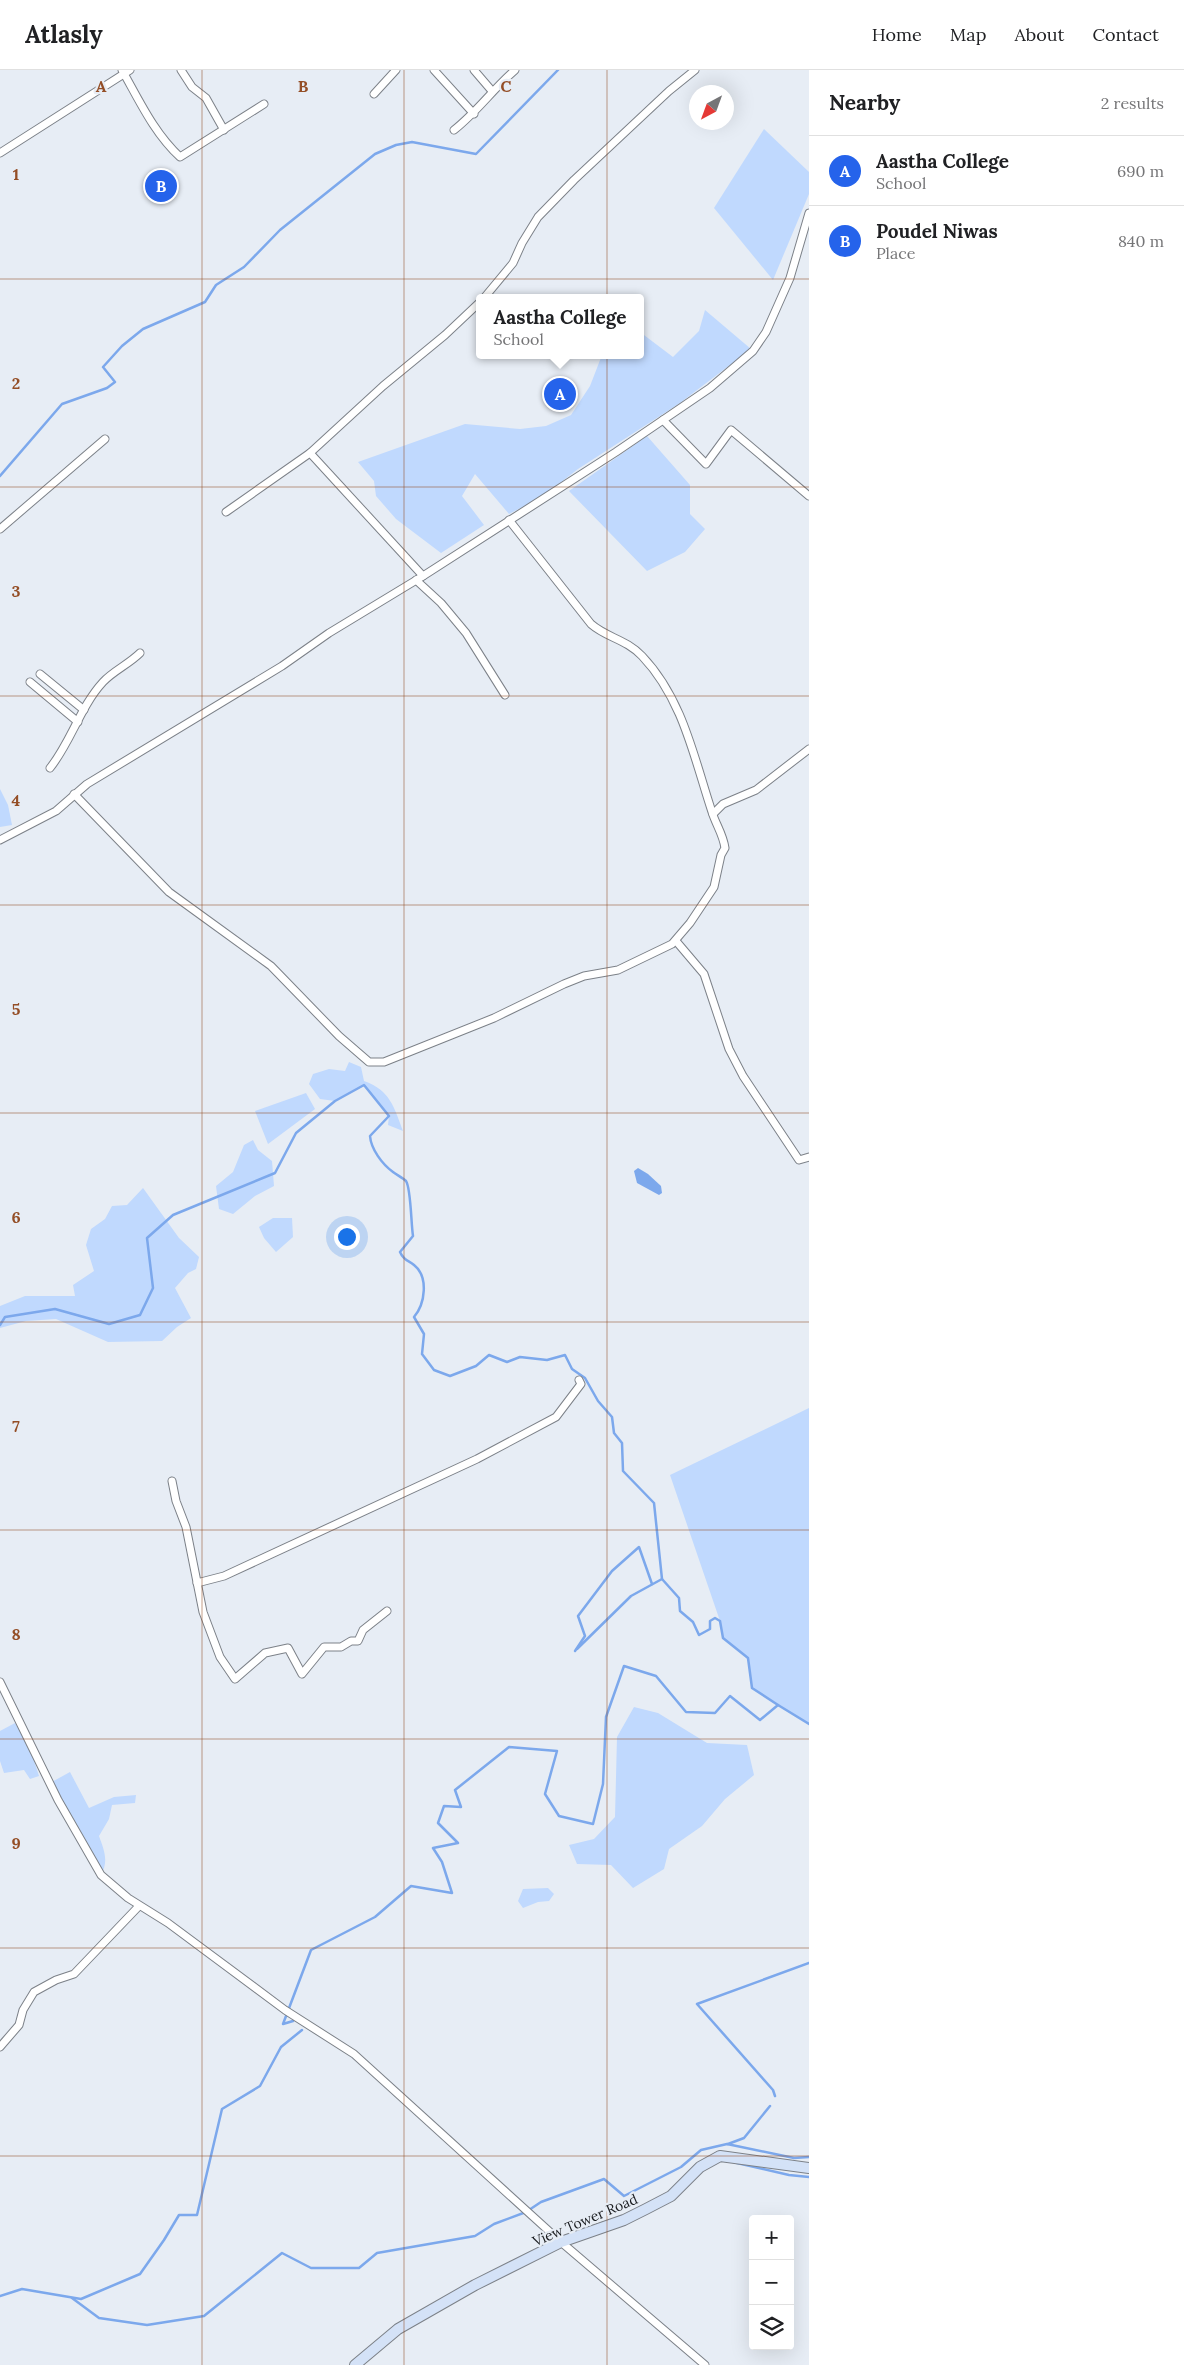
<!DOCTYPE html>
<html lang="en">
<head>
<meta charset="utf-8">
<style>
	:root { --surface:#fff; --page:#f2f2f2; --text:#202124; --muted:#757577; --line:#e0e0e0; --accent:#2563eb }
	body { margin:0; font-family:Lora,serif; background:var(--page); color:var(--text) }
	.controls { position:absolute; right:15px; bottom:15px; display:grid; overflow:hidden; border-radius:5px; box-shadow:0 5px 20px #0002 }
	.controls button { width:45px; height:45px; display:grid; place-items:center; padding:0; border:0; border-bottom:1px solid var(--line); background:var(--surface); color:var(--text); font:25px sans-serif }
	.compass { position:absolute; left:689px; top:15px; width:45px; height:45px; border-radius:50%; background:var(--surface); box-shadow:0 5px 20px #0002; rotate:221deg }
	.you { position:absolute; left:346px; top:1166px; width:18px; height:18px; margin:-12px; border:4px solid #fff; border-radius:50%; background:#1a73e8; box-shadow:0 0 0 8px #1a73e833 }
	.badge { display:grid; place-items:center; width:32px; height:32px; border-radius:50%; background:var(--accent); color:#fff; font-size:16px; font-weight:700 }
	.pin { position:absolute; translate:-50% -50%; border:2px solid #fff; box-shadow:0 1px 5px #0006 }
	.popup { position:absolute; left:476px; top:224px; width:168px; height:65px; box-sizing:border-box; display:grid; place-content:center; border-radius:5px; background:var(--surface); filter:drop-shadow(0 1px 4px #0005); font-size:16px; white-space:nowrap; color:var(--muted) }
	.popup b { font-size:19px; color:var(--text) }
	.popup::after { content:''; position:absolute; left:50%; top:100%; margin-left:-10px; border:10px solid transparent; border-top-color:var(--surface) }
	.list { margin:0; padding:0; list-style:none }
	h2 { display:flex; justify-content:space-between; align-items:center; height:65px; margin:0; padding:0 20px; font-size:21px }
	h2 small { font-size:16px; font-weight:400; color:var(--muted) }
	.list li { display:grid; grid-template-columns:32px 1fr auto; gap:15px; align-items:center; box-sizing:border-box; height:70px; padding:0 20px; border-top:1px solid var(--line) }
	.list b { display:block; font-size:19px; white-space:nowrap }
	.list p { margin:0; font-size:16px; white-space:nowrap; color:var(--muted) }
	.list em { font-size:16px; font-style:normal; color:var(--muted) }
	.icon { flex:none; width:28px; height:28px; fill:none; stroke:currentColor; stroke-width:2; stroke-linecap:round; stroke-linejoin:round }
	.map { position:relative; flex:none; width:809px; height:2295px; overflow:hidden }
	header { display:flex; align-items:center; gap:30px; box-sizing:border-box; height:70px; padding:0 25px; background:var(--surface); border-bottom:1px solid var(--line) }
	header strong { font-size:24px }
	nav { display:flex; gap:28px; margin-inline-start:auto; font-size:18px }
	main { display:flex }
	aside { flex:1; background:var(--surface) }
	.map>svg:first-child { display:block }
	.green { fill:#c0d9fe }
	.water { fill:#7ca8ec }
	.lines { fill:none; stroke-linecap:round; stroke-linejoin:round }
	.stream { stroke:#7ca8ec; stroke-width:2.5 }
	.street-casing { stroke:#7c8188; stroke-width:9 }
	.secondary-casing { stroke:#7c8188; stroke-width:12 }
	.street { stroke:#fff; stroke-width:7 }
	.secondary { stroke:#d4e2f7; stroke-width:10 }
	.grid { fill:none; stroke:#944e26; stroke-width:1; stroke-opacity:0.55 }
	.labels { text-anchor:middle; dominant-baseline:central; stroke-width:4.5; stroke-linejoin:round; paint-order:stroke }
	.street-label { font-size:14px; fill:#1b1d20; stroke:#e7edf5 }
	.grid-label { font-size:16px; text-anchor:middle; font-weight:bold; fill:#944e26; stroke:#e7edf5; stroke-width:4.5; stroke-linejoin:round; paint-order:stroke }
</style>
</head>
<body>
<header>
<strong>Atlasly</strong>
<nav><a>Home</a><a>Map</a><a>About</a><a>Contact</a></nav>
</header>
<main>
<div class="map">
<svg width="809" height="2295" viewBox="0 0 809 2295">
	<rect width="100%" height="100%" fill="#e7edf5"/>
	<!-- green -->
	<g class="green">
		<path d="M764 59 809 102V124L773 210 714 138Z"/>
		<path d="M705 240 751 279 680 333 578 399 542 427 509 444 475 404 462 426 484 455 441 483 396 449 376 426 374 411 358 392 465 354 520 359 546 356 571 345 590 316 602 285H640V262L673 287 699 261Z"/>
		<path d="M647 366 690 415V444L705 459 685 482 647 501 569 421Z"/>
		<path d="M0 719 8 735 12 755 0 757Z"/>
		<path d="M349 992 361 997 364 1011C390 1020 394 1037 403 1061L388 1055 389 1046 364 1016 335 1031 320 1029 309 1014 313 1004 329 999 345 1001Z"/>
		<path d="M306 1023 315 1039 268 1074 255 1041Z"/>
		<path d="M253 1070 258 1080 272 1091 274 1116 255 1126 233 1144 219 1139 216 1116 233 1102 244 1075Z"/>
		<path d="M143 1118 179 1168 199 1187 196 1199 188 1203 175 1218 191 1248 177 1257 162 1271 108 1272 56 1249 26 1251 0 1258V1236L25 1226H75L73 1215 94 1201 86 1175 91 1159 105 1149 112 1136 127 1135Z"/>
		<path d="M273 1148H292L293 1167 276 1182 264 1168 259 1157Z"/>
		<path d="M809 1338V1654L752 1618 748 1588 723 1568 720 1551 670 1405Z"/>
		<path d="M634 1637 658 1643 707 1673 747 1675 754 1705 725 1729 702 1756 669 1779 664 1799 633 1818 611 1795 577 1794 569 1775 594 1769 615 1747 617 1667Z"/>
		<path d="M15 1653 29 1675 39 1706 30 1709 24 1700 4 1703 0 1691V1661Z"/>
		<path d="M70 1702 89 1738 114 1727 136 1725 135 1733 112 1735 109 1749 99 1766C104 1780 109 1791 101 1805L50 1713Z"/>
		<path d="M548 1818 554 1824 549 1831 538 1832 523 1838 518 1831 523 1819Z"/>
	</g>
	<!-- water -->
	<path class="water" d="M638 1098 648 1104 661 1116 662 1123 659 1125 637 1113 634 1101Z"/>
	<g class="lines">
		<!-- stream -->
		<g class="stream">
			<path d="M0 406 62 334 107 318 115 312 103 297 122 276 143 259 205 232 216 215 244 197 280 160 375 84 396 75 412 72 476 84 558 0"/>
			<path d="M0 1255 5 1247 55 1239 109 1254 140 1245 153 1218 147 1168 173 1145 275 1103 296 1063 335 1031 364 1015 389 1046 370 1066C371 1079 382 1094 393 1102 397 1105 403 1108 406 1111 411 1118 411 1154 413 1166L400 1182C404 1191 408 1190 414 1195 429 1207 425 1234 414 1247L424 1264 422 1284 434 1300 450 1306 476 1296 489 1285 507 1292 520 1287 547 1290 565 1285 572 1299 585 1308 598 1331 612 1347 614 1363 622 1373 623 1401 654 1433 662 1509 679 1528 680 1541 693 1552 699 1565 710 1559V1551L715 1548 720 1551 723 1568 748 1588 752 1618 778 1635"/>
			<path d="M577 1579 631 1526 662 1509"/>
			<path d="M575 1581 585 1566 578 1546 612 1501 639 1477 652 1514"/>
			<path d="M293 1951 283 1954 311 1880 375 1847 411 1816 452 1823 442 1792 433 1778 458 1773 438 1753 444 1736 461 1737 455 1720 509 1677 557 1681 545 1724 559 1746 593 1754 603 1714 606 1647 624 1596 656 1606 686 1642 715 1643 730 1626 760 1650 778 1635 809 1654"/>
			<path d="M775 2026 773 2020 697 1934 809 1893"/>
			<path d="M728 2074 744 2068 770 2036"/>
			<path d="M737 2093 789 2105 809 2107"/>
			<path d="M0 2226 22 2219 81 2229 140 2204 164 2170 179 2145H197L222 2039 260 2016 281 1977 302 1960"/>
			<path d="M72 2228 99 2248 147 2255 204 2246 282 2183 311 2198H359L377 2183 475 2166 494 2154 526 2142 541 2132 604 2109 624 2126 681 2097 701 2080 727 2074 794 2088 809 2087"/>
		</g>
		<!-- street casing -->
		<g class="street-casing">
			<g id="street">
				<path d="M122 0C139 30 154 63 180 87L264 34"/>
				<path d="M181 0 192 17 206 28 224 60"/>
				<path d="M434 0 474 44"/>
				<path d="M474 0 492 21"/>
				<path d="M374 24 396 0"/>
				<path d="M454 60C477 42 493 19 515 0"/>
				<path d="M0 83 130 0"/>
				<path d="M484 228 513 193 522 173 538 147 574 110 669 21 695 0"/>
				<path d="M663 350 706 394 731 360 809 426"/>
				<path d="M310 383 423 506"/>
				<path d="M226 442 310 383 383 316 445 265 480 232"/>
				<path d="M0 459 105 369"/>
				<path d="M416 510 441 533 466 563 505 625"/>
				<path d="M40 604 84 640"/>
				<path d="M30 612 78 652"/>
				<path d="M50 698C71 672 80 637 103 612 113 601 129 594 140 583"/>
				<path d="M74 724 169 822 271 896 339 966 369 992H384L494 948 564 914 584 906 618 900 672 874 690 853 714 817 721 785 725 778C723 764 716 755 712 742 694 688 683 629 642 586 626 569 607 568 591 554L509 450"/>
				<path d="M713 744 723 734 756 720 809 679"/>
				<path d="M0 770 56 741 87 714 282 596 329 563 423 506 616 382 710 318 753 281 766 262 790 208 809 143"/>
				<path d="M676 871 704 904 729 979 743 1006 799 1090 809 1087"/>
				<path d="M172 1411 176 1431 186 1457 203 1542 220 1587 235 1609 265 1583 288 1578 302 1604 324 1577H341L351 1571H358L363 1560 387 1541"/>
				<path d="M197 1513 224 1506 477 1389 556 1347 581 1314 579 1310"/>
				<path d="M0 1612 58 1730 101 1805 128 1828 168 1853 285 1940 354 1984 561 2172 705 2295"/>
				<path d="M0 1977 19 1955 23 1940 34 1922 56 1910 74 1904 139 1836"/>
			</g>
		</g>
		<!-- secondary casing -->
		<g class="secondary-casing">
			<path id="secondary" d="M355 2295 398 2259 475 2215 561 2172 624 2150 646 2139 671 2126 700 2097 720 2086 809 2098"/>
		</g>
		<!-- street -->
		<use href="#street" class="street"/>
		<!-- secondary -->
		<use href="#secondary" class="secondary"/>
	</g>
	<!-- grid -->
	<path class="grid" d="M202 0V2295M404 0V2295M607 0V2295M0 209H809M0 417H809M0 626H809M0 835H809M0 1043H809M0 1252H809M0 1460H809M0 1669H809M0 1878H809M0 2086H809"/>
	<g class="labels">
		<!-- street labels -->
		<g class="street-label">
			<text transform="translate(585 2150) rotate(-23)">View Tower Road</text>
		</g>
	</g>
	<g class="grid-label">
		<text x="101" y="22">A</text>
		<text x="303" y="22">B</text>
		<text x="506" y="22">C</text>
		<text x="16" y="110">1</text>
		<text x="16" y="319">2</text>
		<text x="16" y="527">3</text>
		<text x="16" y="736">4</text>
		<text x="16" y="945">5</text>
		<text x="16" y="1153">6</text>
		<text x="16" y="1362">7</text>
		<text x="16" y="1570">8</text>
		<text x="16" y="1779">9</text>
	</g>
</svg>
<div class="controls">
<button>+</button>
<button>−</button>
<button><svg class="icon" aria-label="layers" viewBox="0 0 24 24"><path d="M12 4l9 5-9 5-9-5zM3 14l9 5 9-5"/></svg></button>
</div>
<svg class="compass" viewBox="-18 -18 36 36"><path d="M0-13l5 13h-10z" fill="#e53935"/><path d="M0 13l5-13h-10z" fill="#757577"/></svg>
<div class="you"></div>
<div class="pin badge" style="left:560px;top:324px">A</div>
<div class="popup"><b>Aastha College</b>School</div>
<div class="pin badge" style="left:161px;top:116px">B</div>
</div>
<aside>
<h2>Nearby<small>2 results</small></h2>
<ul class="list">
<li><span class="badge">A</span><div><b>Aastha College</b><p>School</p></div><em>690 m</em></li>
<li><span class="badge">B</span><div><b>Poudel Niwas</b><p>Place</p></div><em>840 m</em></li>
</ul>
</aside>
</main>
</body>
</html>
